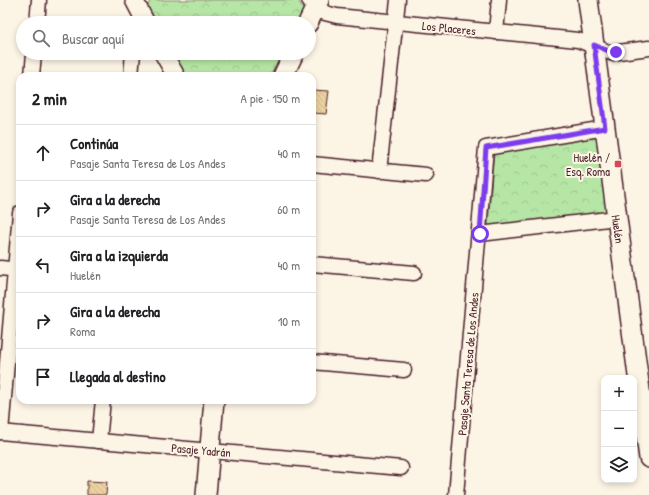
<!DOCTYPE html>
<html lang="es">
<head>
<meta charset="utf-8">
<style>
	:root { --surface:#fff; --page:#f2f2f2; --text:#202124; --muted:#757577; --line:#e0e0e0 }
	body { margin:0; font-family:"Patrick Hand",sans-serif; background:var(--page); color:var(--text) }
	.controls { position:absolute; right:12px; bottom:12px; display:grid; overflow:hidden; border-radius:8px; box-shadow:0 2px 6px #0003 }
	.controls button { width:36px; height:36px; display:grid; place-items:center; padding:0; border:0; border-bottom:1px solid var(--line); background:var(--surface); color:var(--text); font:20px sans-serif }
	.stop { position:absolute; width:12px; height:12px; margin:-9px; border:3px solid #7c3aed; border-radius:50%; background:#fff }
	.stop.end { background:#7c3aed; border-color:#fff; box-shadow:0 1px 4px #0008 }
	.list { margin:0; padding:0; list-style:none }
	h2 { display:flex; justify-content:space-between; align-items:center; height:52px; margin:0; padding:0 16px; font-size:17px }
	h2 small { font-size:13px; font-weight:400; color:var(--muted) }
	.list li { display:grid; grid-template-columns:26px 1fr auto; gap:12px; align-items:center; box-sizing:border-box; height:56px; padding:0 16px; border-top:1px solid var(--line) }
	.list b { display:block; font-size:15px; white-space:nowrap }
	.list p { margin:0; font-size:13px; white-space:nowrap; color:var(--muted) }
	.list em { font-size:13px; font-style:normal; color:var(--muted) }
	.icon { flex:none; width:22px; height:22px; fill:none; stroke:currentColor; stroke-width:2; stroke-linecap:round; stroke-linejoin:round }
	.map { position:relative; flex:none; width:649px; height:495px; overflow:hidden }
	.search { position:absolute; background:var(--surface); box-shadow:0 2px 6px #0003; left:16px; top:16px; width:300px; height:44px; display:flex; align-items:center; gap:10px; box-sizing:border-box; padding:0 14px; border-radius:22px; color:var(--muted); font-size:15px }
	.panel { position:absolute; background:var(--surface); box-shadow:0 2px 6px #0003; left:16px; top:72px; width:300px; height:332px; border-radius:12px }
	.map>svg:first-child { display:block }
	.forest { fill:url(#forest-crowns); stroke:#808268 }
	.building { fill:url(#building-back-hatch); stroke:#4a1f2b }
	.lines { fill:none; stroke-linecap:round; stroke-linejoin:round }
	.minor-casing { stroke:#4a1f2b; stroke-width:17 }
	.tertiary-casing { stroke:#4a1f2b; stroke-width:20 }
	.secondary-casing { stroke:#4a1f2b; stroke-width:22 }
	.minor { stroke:#fcf5e5; stroke-width:14 }
	.tertiary { stroke:#fcf5e5; stroke-width:17 }
	.secondary { stroke:#fcf5e5; stroke-width:19 }
	.route { stroke:#7c3aed; stroke-width:5 }
	.poi-dot { fill:#d1495b; stroke:#fcf5e5; stroke-width:1.5 }
	.labels { text-anchor:middle; dominant-baseline:central; stroke-width:4; stroke-linejoin:round; paint-order:stroke }
	.street-label { font-size:12px; fill:#4a1f2b; stroke:#fcf5e5 }
	.poi-label { font-size:12px; fill:#4a1f2b; stroke:#fcf5e5; text-anchor:end }
</style>
</head>
<body>
<div class="map">
<svg width="649" height="495" viewBox="0 0 649 495">
	<defs>
		<pattern id="forest-crowns" width="20" height="18" patternUnits="userSpaceOnUse"><rect width="20" height="18" fill="#b6e6a5"/><path d="M2 6a3 3 0 1 1 6 0M12 15a3 3 0 1 1 6 0" fill="none" stroke="#9ec58e"/></pattern>
		<pattern id="building-back-hatch" width="6" height="6" patternUnits="userSpaceOnUse"><rect width="6" height="6" fill="#ecd2a1"/><path d="M-1 5l2 2M0 0l6 6M5-1l2 2" fill="none" stroke="#ccb48b"/></pattern>
	</defs>
	<rect width="100%" height="100%" fill="#fcf5e5"/>
	<filter id="ink" filterUnits="userSpaceOnUse"><feTurbulence type="fractalNoise" baseFrequency=".025" numOctaves="2"/><feDisplacementMap in="SourceGraphic" scale="8" xChannelSelector="R" yChannelSelector="G"/><feConvolveMatrix kernelMatrix="1 2 1 2 8 2 1 2 1" color-interpolation-filters="sRGB"/></filter>
	<g filter="url(#ink)">
		<!-- forest -->
		<g class="forest">
			<path d="M151 0H298L304 10 300 23H155L147 7Z"/>
			<path d="M172 53H283L270 76H185Z"/>
			<path d="M599 135 609 213 488 226 494 151Z"/>
		</g>
		<!-- building -->
		<g class="building">
			<path d="M312 90 329 91 326 114 312 113Z"/>
			<path d="M87 481 107 482 106 495H87Z"/>
		</g>
		<g class="lines">
			<!-- minor casing -->
			<g class="minor-casing">
				<g id="minor">
					<path d="M309 0 325 13 337 16 578 40 611 53 649 48"/>
					<path d="M37 23 39 0"/>
					<path d="M496 32 499 0"/>
					<path d="M32 76 34 53"/>
					<path d="M131 76 133 53"/>
					<path d="M312 164 426 175"/>
					<path d="M379 171 398 0"/>
					<path d="M480 234 617 218"/>
					<path d="M312 264 414 273"/>
					<path d="M0 268 20 270"/>
					<path d="M312 362 404 370"/>
					<path d="M0 432 401 468"/>
					<path d="M1 432 20 213"/>
					<path d="M99 441 103 400"/>
					<path d="M456 495 486 148 605 128"/>
				</g>
			</g>
			<!-- tertiary casing -->
			<g class="tertiary-casing">
				<g id="tertiary">
					<path d="M134 0 146 23"/>
					<path d="M163 53 176 76"/>
				</g>
			</g>
			<!-- secondary casing -->
			<g class="secondary-casing">
				<g id="secondary">
					<path d="M588 0 649 458"/>
					<path d="M308 23 319 0"/>
					<path d="M283 76 294 53"/>
					<path d="M206 495 214 400"/>
				</g>
			</g>
			<!-- minor -->
			<use href="#minor" class="minor"/>
			<!-- tertiary -->
			<use href="#tertiary" class="tertiary"/>
			<!-- secondary -->
			<use href="#secondary" class="secondary"/>
		</g>
	</g>
	<g class="lines" filter="url(#ink)">
		<!-- route -->
		<path class="route" d="M480 234 486 148 605 128 594 45 611 52H616"/>
	</g>
	<!-- markers -->
	<rect class="poi-dot" x="614" y="160" width="8" height="8" rx="2"/>
	<g class="labels">
		<!-- street labels -->
		<g class="street-label">
			<text transform="translate(449 28) rotate(6)">Los Placeres</text>
			<text transform="translate(618 229) rotate(82)">Huelén</text>
			<text transform="translate(468 364) rotate(-85)">Pasaje Santa Teresa de Los Andes</text>
			<text transform="translate(201 450) rotate(5)">Pasaje Yadrán</text>
		</g>
		<!-- poi labels -->
		<g class="poi-label">
			<text x="610" y="157">Huelén /<tspan x="610" dy="14">Esq. Roma</tspan></text>
		</g>
	</g>
</svg>
<div class="controls">
<button>+</button>
<button>−</button>
<button><svg class="icon" aria-label="layers" viewBox="0 0 24 24"><path d="M12 4l9 5-9 5-9-5zM3 14l9 5 9-5"/></svg></button>
</div>
<div class="stop" style="left:480px;top:234px"></div>
<div class="stop end" style="left:616px;top:52px"></div>
<div class="search"><svg class="icon" aria-label="search" viewBox="0 0 24 24"><circle cx="10" cy="10" r="6"/><path d="M15 15l6 6"/></svg>Buscar aquí</div>
<section class="panel">
<h2>2 min<small>A pie · 150 m</small></h2>
<ul class="list">
<li><svg class="icon" aria-label="ahead" viewBox="0 0 24 24"><path d="M12 20V5M6 11l6-6 6 6"/></svg><div><b>Continúa</b><p>Pasaje Santa Teresa de Los Andes</p></div><em>40 m</em></li>
<li><svg class="icon" aria-label="right" viewBox="0 0 24 24"><path d="M7 20v-9h11M14 6l5 5-5 5"/></svg><div><b>Gira a la derecha</b><p>Pasaje Santa Teresa de Los Andes</p></div><em>60 m</em></li>
<li><svg class="icon" aria-label="left" viewBox="0 0 24 24"><path d="M17 20v-9H6M10 6l-5 5 5 5"/></svg><div><b>Gira a la izquierda</b><p>Huelén</p></div><em>40 m</em></li>
<li><svg class="icon" aria-label="right" viewBox="0 0 24 24"><path d="M7 20v-9h11M14 6l5 5-5 5"/></svg><div><b>Gira a la derecha</b><p>Roma</p></div><em>10 m</em></li>
<li><svg class="icon" aria-label="arrive" viewBox="0 0 24 24"><path d="M6 21V4h12l-3 4 3 4H6"/></svg><div><b>Llegada al destino</b></div></li>
</ul>
</section>
</div>
</body>
</html>
